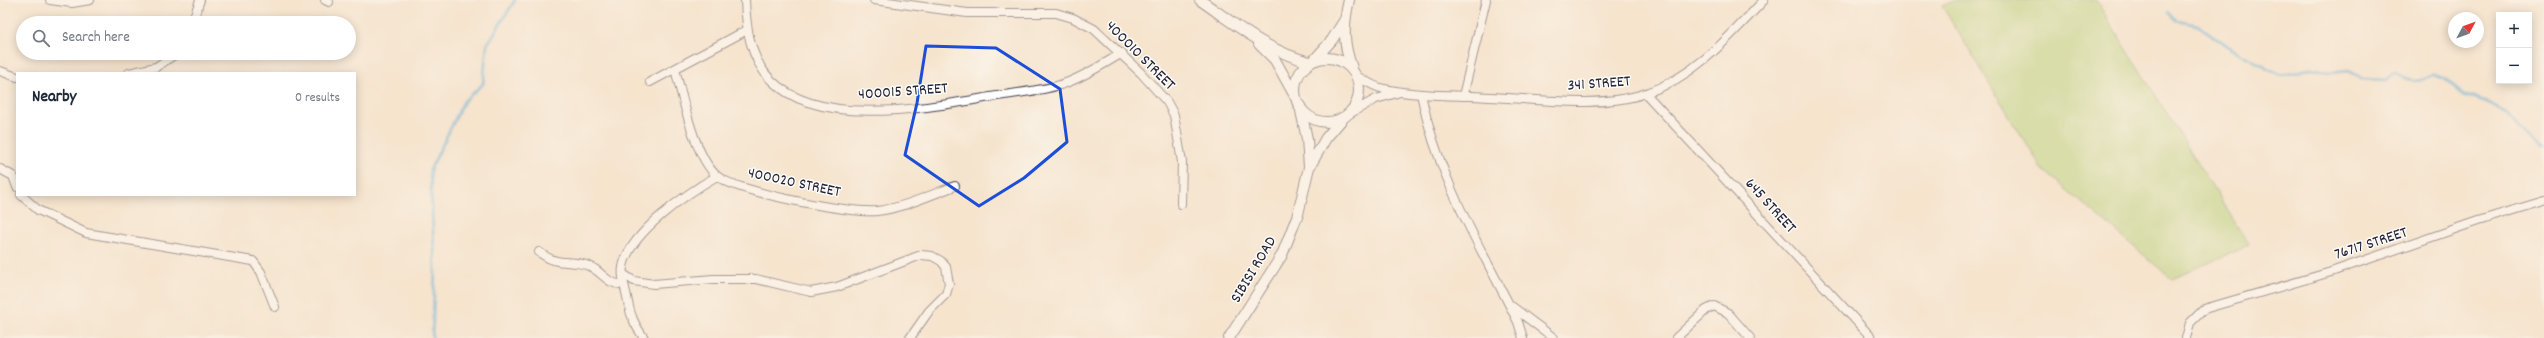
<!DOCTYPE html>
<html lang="en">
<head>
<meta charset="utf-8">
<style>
	:root { --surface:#fff; --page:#f6f6f7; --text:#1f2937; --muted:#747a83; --line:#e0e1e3 }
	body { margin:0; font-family:Dekko,sans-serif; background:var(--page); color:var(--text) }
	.controls { position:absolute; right:12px; top:12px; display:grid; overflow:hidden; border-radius:0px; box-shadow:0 2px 10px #0003 }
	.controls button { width:36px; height:36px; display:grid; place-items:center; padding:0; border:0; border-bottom:1px solid var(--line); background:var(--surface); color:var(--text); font:20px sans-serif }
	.compass { position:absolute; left:2448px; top:12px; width:36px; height:36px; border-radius:50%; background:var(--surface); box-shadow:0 2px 10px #0003; rotate:49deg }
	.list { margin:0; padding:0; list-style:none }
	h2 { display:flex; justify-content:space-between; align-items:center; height:52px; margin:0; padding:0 16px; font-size:17px }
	h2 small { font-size:13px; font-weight:400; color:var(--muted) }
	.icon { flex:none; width:22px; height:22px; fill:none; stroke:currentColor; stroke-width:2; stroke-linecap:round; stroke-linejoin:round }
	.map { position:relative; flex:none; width:2544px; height:338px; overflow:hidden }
	.search { position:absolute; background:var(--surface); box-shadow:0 2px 10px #0003; left:16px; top:16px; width:340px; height:44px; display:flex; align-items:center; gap:10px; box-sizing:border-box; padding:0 14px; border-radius:22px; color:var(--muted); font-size:15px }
	.panel { position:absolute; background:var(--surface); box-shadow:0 2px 10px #0003; left:16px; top:72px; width:340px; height:124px; border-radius:0px }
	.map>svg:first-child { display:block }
	.green { fill:#b4d57d; stroke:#6b7c5c }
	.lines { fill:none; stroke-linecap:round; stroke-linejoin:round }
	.stream { stroke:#5faed9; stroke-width:3 }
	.minor-casing { stroke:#423f51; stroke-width:10 }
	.tertiary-casing { stroke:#423f51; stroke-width:12 }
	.minor { stroke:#fff; stroke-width:8 }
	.tertiary { stroke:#fff; stroke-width:10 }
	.marked { fill:none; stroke:#1d4ed8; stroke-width:3; stroke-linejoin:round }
	.labels { text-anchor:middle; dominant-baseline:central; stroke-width:3; stroke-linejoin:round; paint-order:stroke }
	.street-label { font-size:16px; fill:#22223b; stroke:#fdfcf7 }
</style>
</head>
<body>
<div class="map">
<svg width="2544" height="338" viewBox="0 0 2544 338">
	<rect width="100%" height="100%" fill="#fdfcf7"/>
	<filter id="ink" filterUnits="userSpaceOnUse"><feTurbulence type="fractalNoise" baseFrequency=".025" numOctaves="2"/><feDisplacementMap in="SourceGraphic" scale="8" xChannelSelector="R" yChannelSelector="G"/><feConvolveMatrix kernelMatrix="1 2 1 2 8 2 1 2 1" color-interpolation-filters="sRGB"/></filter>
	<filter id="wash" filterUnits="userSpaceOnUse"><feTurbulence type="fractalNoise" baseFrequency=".012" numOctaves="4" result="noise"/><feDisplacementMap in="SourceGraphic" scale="16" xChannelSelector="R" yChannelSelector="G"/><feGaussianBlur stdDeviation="0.9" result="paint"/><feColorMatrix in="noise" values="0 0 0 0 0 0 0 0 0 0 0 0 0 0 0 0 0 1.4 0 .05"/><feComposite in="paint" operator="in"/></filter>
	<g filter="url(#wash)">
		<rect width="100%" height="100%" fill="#f5e4cd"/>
		<!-- green -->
		<path class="green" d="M1956 0H2096L2249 245 2172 279 2042 169 1942 6Z"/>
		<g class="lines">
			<!-- stream -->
			<g class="stream">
				<path d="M2168 13 2177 21 2198 25 2227 46 2281 76 2312 68 2330 73 2348 71 2362 79 2385 80 2395 73C2413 82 2416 84 2434 74L2444 78 2464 95 2490 104 2506 113 2520 130 2531 135 2544 146"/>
				<path d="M432 338 435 270 430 170 464 101 483 84 487 45 515 0"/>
			</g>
		</g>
	</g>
	<g filter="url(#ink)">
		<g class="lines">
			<!-- minor casing -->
			<g class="minor-casing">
				<g id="minor">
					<path d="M50 0 72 3 90 0"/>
					<path d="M325 0 329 2"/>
					<path d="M745 0C746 27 750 58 770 79 820 131 935 106 997 96 1020 92 1044 91 1066 83 1085 76 1104 64 1122 53"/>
					<path d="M874 0 967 13H1056L1073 18 1094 29 1141 73 1167 102 1174 115 1182 162 1181 204"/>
					<path d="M192 23 200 0"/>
					<path d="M675 69C683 98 694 156 717 176 736 192 851 214 877 211 903 208 930 195 955 186"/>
					<path d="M0 71 17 77"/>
					<path d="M129 73 156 67 177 53"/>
					<path d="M1357 76C1365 81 1374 87 1384 89 1418 96 1454 95 1490 97 1537 99 1601 109 1646 93 1695 77 1730 36 1764 0"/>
					<path d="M650 82 747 30"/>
					<path d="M1421 94C1438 179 1480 246 1518 322L1523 338"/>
					<path d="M1646 94 1872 338"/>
					<path d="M1463 96 1486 0"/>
					<path d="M1349 114 1376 99 1397 93"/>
					<path d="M0 169 13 176 17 187"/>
					<path d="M21 195 38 210 86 233 253 261 261 272 275 307"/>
					<path d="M539 252C560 268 569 258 589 266 602 271 608 286 623 284"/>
					<path d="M623 274 634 281 654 284 713 279H756L811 292 837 287 921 255 932 256 941 261 946 267 949 284 946 294 929 311 910 338"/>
					<path d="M1510 305 1554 338"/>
					<path d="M644 338C634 324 630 315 627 297 625 287 621 277 623 267 629 233 689 192 717 176"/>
					<path d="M1676 338 1706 310 1714 306 1728 313 1750 338"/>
					<path d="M2186 338 2190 323 2204 309 2331 272 2478 221 2544 201"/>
				</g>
			</g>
			<!-- tertiary casing -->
			<g class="tertiary-casing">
				<g id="tertiary">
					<path d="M1200 0C1235 24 1268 52 1310 62"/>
					<path d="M1349 0C1343 25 1343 44 1352 68"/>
					<path d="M1259 44 1275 60 1295 96"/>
					<circle cx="1327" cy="90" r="32"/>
					<path d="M1315 59 1332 40 1344 21"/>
					<path d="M1310 166 1326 138 1343 118"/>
					<path d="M1229 338 1282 255 1298 214 1309 167 1307 139 1300 106"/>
				</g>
			</g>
			<!-- minor -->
			<use href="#minor" class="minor"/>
			<!-- tertiary -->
			<use href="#tertiary" class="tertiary"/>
		</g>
	</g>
	<!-- marked area -->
	<path d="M0 0H2544V338H0ZM926 46 996 48 1060 89 1067 142 1024 178 979 206 905 155 917 103Z" fill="#f5e4cd" fill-opacity=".55" fill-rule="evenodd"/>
	<path class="marked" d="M926 46 996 48 1060 89 1067 142 1024 178 979 206 905 155 917 103Z"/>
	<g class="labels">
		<!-- street labels -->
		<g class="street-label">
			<text transform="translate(1140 56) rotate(45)">400010 STREET</text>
			<text transform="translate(1599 84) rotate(-4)">341 STREET</text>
			<text transform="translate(903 92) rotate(-4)">400015 STREET</text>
			<text transform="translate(794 183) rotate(12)">400020 STREET</text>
			<text transform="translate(1770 206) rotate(48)">645 STREET</text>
			<text transform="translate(2371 244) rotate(-18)">76717 STREET</text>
			<text transform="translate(1254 270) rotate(-59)">SIBISI ROAD</text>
		</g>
	</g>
</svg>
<div class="controls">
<button>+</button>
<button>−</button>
</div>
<svg class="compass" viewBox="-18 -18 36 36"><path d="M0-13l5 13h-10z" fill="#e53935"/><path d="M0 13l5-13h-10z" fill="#747a83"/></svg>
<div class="search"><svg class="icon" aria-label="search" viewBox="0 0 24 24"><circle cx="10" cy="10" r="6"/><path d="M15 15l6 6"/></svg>Search here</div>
<section class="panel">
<h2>Nearby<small>0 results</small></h2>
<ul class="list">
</ul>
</section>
</div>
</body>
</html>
